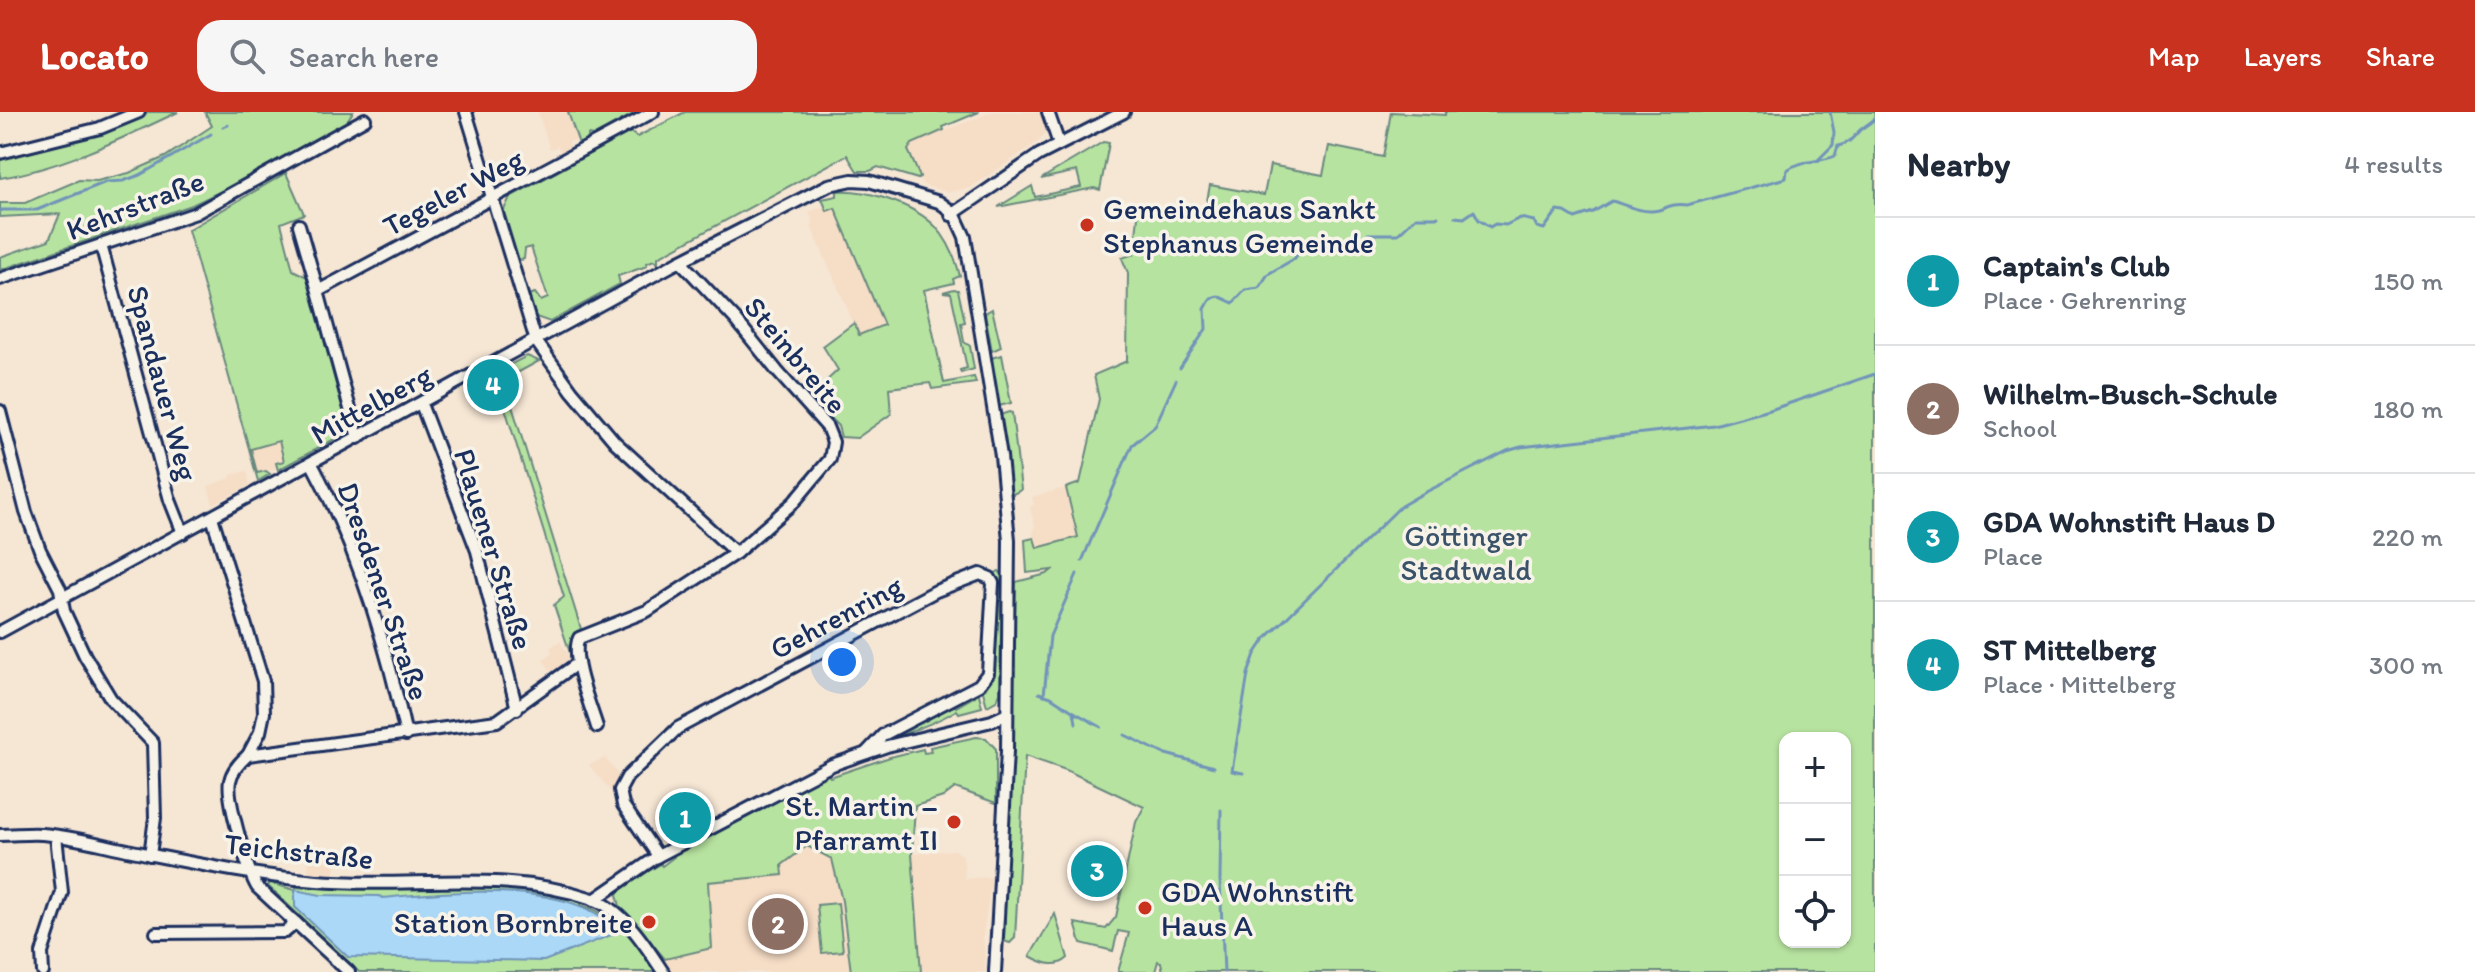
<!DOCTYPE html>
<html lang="en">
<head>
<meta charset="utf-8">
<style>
	:root { --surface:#fff; --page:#f6f6f7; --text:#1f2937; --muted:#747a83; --line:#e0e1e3; --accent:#c8321e }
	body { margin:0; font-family:Itim,sans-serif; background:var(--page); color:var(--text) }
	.controls { position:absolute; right:24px; bottom:24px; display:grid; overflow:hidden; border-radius:16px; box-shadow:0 2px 6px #0004 }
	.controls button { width:72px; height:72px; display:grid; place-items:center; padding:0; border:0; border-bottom:2px solid var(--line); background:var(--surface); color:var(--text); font:40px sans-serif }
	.you { position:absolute; left:842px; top:550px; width:28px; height:28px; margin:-20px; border:6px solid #fff; border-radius:50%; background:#1a73e8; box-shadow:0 0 0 12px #1a73e833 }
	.badge { display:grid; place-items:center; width:52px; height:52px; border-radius:50%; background:var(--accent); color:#fff; font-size:26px; font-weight:700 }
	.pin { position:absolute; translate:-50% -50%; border:4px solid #fff; box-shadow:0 2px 8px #0006 }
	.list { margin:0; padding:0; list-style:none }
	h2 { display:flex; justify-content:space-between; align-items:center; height:104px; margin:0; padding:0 32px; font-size:34px }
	h2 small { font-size:26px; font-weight:400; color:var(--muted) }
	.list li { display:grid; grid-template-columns:52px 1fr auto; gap:24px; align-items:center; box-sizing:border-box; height:128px; padding:0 32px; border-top:2px solid var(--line) }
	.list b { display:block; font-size:30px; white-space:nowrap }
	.list p { margin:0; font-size:26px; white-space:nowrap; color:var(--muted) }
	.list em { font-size:26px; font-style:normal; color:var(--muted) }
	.icon { flex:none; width:44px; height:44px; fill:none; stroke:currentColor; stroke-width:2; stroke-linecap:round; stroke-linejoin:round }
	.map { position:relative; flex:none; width:1875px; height:860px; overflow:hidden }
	header { display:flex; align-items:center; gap:48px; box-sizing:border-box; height:112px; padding:0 40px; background:var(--accent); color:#fff }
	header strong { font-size:38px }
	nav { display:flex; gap:44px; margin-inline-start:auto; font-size:28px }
	.search { width:560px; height:72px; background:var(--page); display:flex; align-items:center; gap:20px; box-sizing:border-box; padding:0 28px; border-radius:24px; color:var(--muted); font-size:30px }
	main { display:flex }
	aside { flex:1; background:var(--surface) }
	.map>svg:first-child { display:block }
	.built { fill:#f6ddc6 }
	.green { fill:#b7e3a0; stroke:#69897f; stroke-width:2; fill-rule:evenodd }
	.water { fill:#aad8f6; stroke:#7194b9; stroke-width:2 }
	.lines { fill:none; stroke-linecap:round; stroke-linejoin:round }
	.stream { stroke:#7194b9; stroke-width:3 }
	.street-casing { stroke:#1b2f5e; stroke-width:16 }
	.street { stroke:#f7f3e8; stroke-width:10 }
	.poi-dot { fill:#c8321e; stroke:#f7f3e8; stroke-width:3 }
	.labels { text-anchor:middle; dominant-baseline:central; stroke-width:7; stroke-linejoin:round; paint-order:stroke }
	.street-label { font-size:30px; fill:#1b2f5e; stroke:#f7f3e8 }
	.poi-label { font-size:30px; fill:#1b2f5e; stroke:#f7f3e8; text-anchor:start }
	.park-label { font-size:30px; fill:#3a536b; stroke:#f7f3e8 }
</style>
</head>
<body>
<header>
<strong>Locato</strong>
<div class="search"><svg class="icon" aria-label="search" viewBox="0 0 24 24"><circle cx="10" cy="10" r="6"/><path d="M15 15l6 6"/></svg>Search here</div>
<nav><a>Map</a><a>Layers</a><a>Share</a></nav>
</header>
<main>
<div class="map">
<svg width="1875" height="860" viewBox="0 0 1875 860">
	<rect width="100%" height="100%" fill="#f6e6d4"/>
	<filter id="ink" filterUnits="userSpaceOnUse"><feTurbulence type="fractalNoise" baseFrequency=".0125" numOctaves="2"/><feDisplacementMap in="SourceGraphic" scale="16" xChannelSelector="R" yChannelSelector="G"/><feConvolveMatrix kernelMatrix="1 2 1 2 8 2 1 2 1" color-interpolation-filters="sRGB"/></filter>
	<g filter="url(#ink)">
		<!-- built -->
		<g class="built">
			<path d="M538 0H568L577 28 569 30 571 37 560 41 558 34 550 37Z"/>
			<path d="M991 0H1041L1046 20 1039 29 970 76 948 80 923 73 908 38 912 32Z"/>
			<path d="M825 94 827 98 835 95 884 213 859 223 811 114 814 112 809 100Z"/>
			<path d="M279 328 285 349 277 351 278 356 258 362 250 337Z"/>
			<path d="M247 359 250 373 213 392 208 374 231 366V363Z"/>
			<path d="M1066 376 1079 425 1037 436 1033 421 1035 414 1030 395 1034 393 1032 385Z"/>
			<path d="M560 529 569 544 567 551 553 562 543 548 553 541 550 536Z"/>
			<path d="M605 646 619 664 614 683 589 653Z"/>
			<path d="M807 734 832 747 842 788 851 860H673L665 847 712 836 708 770 782 763V753Z"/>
			<path d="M955 738 963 744 965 767 992 765 983 823 986 860H921L912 742Z"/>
			<path d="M309 744 332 745 331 751 336 752 335 762 308 760Z"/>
		</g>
		<!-- green -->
		<g class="green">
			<path d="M148 0H178C121 27 62 56 0 66V47L106 20Z"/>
			<path d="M205 0H353L344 13 251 65 192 93 0 158V145L49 128 60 102 0 105V91H25L79 68 97 69 129 61 165 45 212 14Z"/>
			<path d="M568 0H637L593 24 588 23V27L579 32Z"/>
			<path d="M685 0H979L943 15 944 18 912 32 908 38 920 65 918 67 878 55 870 59H857L847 43 658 145V152L654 148 647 151V154L618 164 620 172 550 210 536 205 528 183 535 181 541 189 548 186 531 135 525 137 524 147 517 149 503 100 510 85 630 20 637 25Z"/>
			<path d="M1391 0 1445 3V0H1875V860H1163L1161 850 1158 849 1155 860H1118L1129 821 1118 819 1113 839 1081 831 1075 811 1106 817 1116 805 1136 710 1144 695 1066 658 1025 644 1015 826 1010 831 1004 829 1016 470 1047 462 1052 458 1027 461 1025 428 1034 426 1037 436 1078 425 1066 376 1080 371 1099 287 1094 263 1127 249 1128 161 1122 146 1134 142 1139 95 1204 105 1210 73 1264 83 1270 53 1323 63 1329 34 1383 45ZM1785 626H1845V830H1785Z"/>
			<path d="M1103 30 1109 31 1100 78 1094 76 998 95 1032 74 1035 85 1081 75 1077 59 1041 67Z"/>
			<path d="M286 61 304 102 281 111 293 158 307 165 347 313 342 323 278 358 276 351 284 349 279 329 251 337 257 361 266 359 270 362 258 369 188 118Z"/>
			<path d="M837 79C855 78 870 81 887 87 929 101 949 120 960 164L953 167 954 171 924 178 944 271 974 265 976 271 932 277 930 271 889 276 891 302 857 326 841 325 838 314 809 285 838 258 823 234 854 211 859 223 884 213 835 96 827 99 822 87 837 84Z"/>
			<path d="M954 177 958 178 965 210 961 211 964 230 970 234 974 257 961 261 960 258 967 256 951 181 943 180Z"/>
			<path d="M992 197 1001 235 992 239 985 201Z"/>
			<path d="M1002 243 1011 291 999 294 991 246Z"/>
			<path d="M527 244 539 249 504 268 581 517 574 521 569 538 554 493 564 485 494 261Z"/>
			<path d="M1009 300 1012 301 1021 378 1013 382 1011 380 1000 303Z"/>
			<path d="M999 459 1002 462 1000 581 996 589 987 594 982 576 993 563 996 469 992 463Z"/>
			<path d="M978 578 982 595 959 601 957 598C939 609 921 616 900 623L899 621 952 592 956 595 975 584Z"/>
			<path d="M976 625 986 626 996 637V691L955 676 943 685 915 694 912 742 921 860H851L842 789 832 747 807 734 782 753 783 763 708 770 712 836 665 847 620 794 617 783 620 775 661 752 662 754 674 745 673 742 777 686 828 662 830 665 890 645 923 637 924 641 931 640 930 635Z"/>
			<path d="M270 771 295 778 296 775 305 776 306 773 407 777 485 773 526 777 581 790V793C615 802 638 831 656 860H359L268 774Z"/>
			<path d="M838 791 843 839 822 841 817 793Z"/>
			<path d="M1055 802 1068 846C1056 857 1043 851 1030 844Z"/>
		</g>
		<!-- water -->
		<path class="water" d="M295 778 321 783 379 784 383 786C446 780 574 766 619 820L544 849 348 845 295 795Z"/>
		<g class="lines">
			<!-- stream -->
			<g class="stream">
				<path d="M223 15 228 13"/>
				<path d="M1818 48 1833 33 1834 20 1830 0"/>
				<path d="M0 98H37L106 70 123 69 140 63 211 22"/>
				<path d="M1455 105 1464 106 1474 99 1479 108 1490 115 1495 112 1506 113 1520 106 1534 109 1537 115 1544 117 1557 99 1565 100 1575 106 1593 100 1612 89C1623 92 1637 99 1650 99 1664 100 1668 90 1687 93L1786 66 1787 58C1802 47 1819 51 1835 44L1838 34C1850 31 1852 27 1859 19 1864 14 1870 12 1875 6"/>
				<path d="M1368 122H1398L1416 105H1438"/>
				<path d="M1180 256 1206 217 1205 197 1211 186 1218 184 1233 191 1245 178 1259 176 1268 162 1294 147 1308 129 1326 133 1347 127"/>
				<path d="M1082 449 1132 333 1155 314 1176 268"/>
				<path d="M1039 581 1051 585 1074 600 1076 611"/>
				<path d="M1044 583 1050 524 1077 462"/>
				<path d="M1074 600 1101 615"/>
				<path d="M1125 623 1162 641 1214 655"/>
				<path d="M1243 661 1232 659 1248 562 1255 542 1265 527 1401 394 1420 383 1507 339 1521 335 1714 313 1770 298 1875 262"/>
				<path d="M1221 698 1220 767 1224 860"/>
			</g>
			<!-- street casing -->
			<g class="street-casing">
				<g id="street">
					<path d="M466 0 536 229 572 279 615 330 736 441 794 390 830 347 833 330 827 315 777 259 736 208 680 149"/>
					<path d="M1048 0 1059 32"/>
					<path d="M0 41 100 16 139 0"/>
					<path d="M951 103 1039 43 1124 0"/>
					<path d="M299 113 318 179"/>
					<path d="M101 133 170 388 183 421"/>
					<path d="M0 167 196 101 365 7"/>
					<path d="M421 292 477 439 517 597"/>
					<path d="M0 299 26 400 40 438 60 477 64 499 85 544 111 587 153 631 155 706 150 743"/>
					<path d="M358 326 318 179 653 0"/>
					<path d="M312 352C357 435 386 531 406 623"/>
					<path d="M212 405 263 569 264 601 260 620 248 643"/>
					<path d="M0 520 680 149 829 73 852 68 869 69 939 90 954 101 965 125 1001 344 1009 428 1007 639 995 860"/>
					<path d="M597 615C591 595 570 544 579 526L647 499 736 441"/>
					<path d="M0 723C14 723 28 721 42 722 72 724 102 733 132 739 193 751 254 764 317 769 412 777 500 756 593 787 624 798 646 834 663 860"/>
					<path d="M658 744 623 693 620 678 627 665 678 616 936 479 980 462 990 466 993 471 988 561 979 573 883 623 866 641"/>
					<path d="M594 788 658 744 832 653 887 634 992 609 1007 602"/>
					<path d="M156 821 285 820 296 811"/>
					<path d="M43 860 42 841 62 780 56 724"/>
					<path d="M349 860 257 775C248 760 226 686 230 669 232 658 240 650 248 643L497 609 578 551"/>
				</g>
			</g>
			<!-- street -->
			<use href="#street" class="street"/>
		</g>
	</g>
	<!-- markers -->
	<g class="poi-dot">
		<circle cx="1087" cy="113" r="8"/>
		<circle cx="954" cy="710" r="8"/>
		<circle cx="1145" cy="796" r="8"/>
		<circle cx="649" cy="810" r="8"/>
	</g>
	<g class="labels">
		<!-- street labels -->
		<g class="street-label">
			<text transform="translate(453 80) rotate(-28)">Tegeler Weg</text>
			<text transform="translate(135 93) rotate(-21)">Kehrstraße</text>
			<text transform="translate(796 243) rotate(50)">Steinbreite</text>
			<text transform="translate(163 271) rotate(75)">Spandauer Weg</text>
			<text transform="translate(371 292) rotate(-29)">Mittelberg</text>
			<text transform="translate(494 437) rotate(73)">Plauener Straße</text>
			<text transform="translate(384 479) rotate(71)">Dresdener Straße</text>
			<text transform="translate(836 505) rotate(-28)">Gehrenring</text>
			<text transform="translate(299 739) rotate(6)">Teichstraße</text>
		</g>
		<!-- poi labels -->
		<g class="poi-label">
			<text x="1103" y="96">Gemeindehaus Sankt<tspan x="1103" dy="34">Stephanus Gemeinde</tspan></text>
			<text x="938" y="693" text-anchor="end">St. Martin –<tspan x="938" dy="34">Pfarramt II</tspan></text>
			<text x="1161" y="779">GDA Wohnstift<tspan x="1161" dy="34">Haus A</tspan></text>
			<text x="633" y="810" text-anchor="end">Station Bornbreite</text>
		</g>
		<!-- park labels -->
		<g class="park-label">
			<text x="1466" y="423">Göttinger<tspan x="1466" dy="34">Stadtwald</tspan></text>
		</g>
	</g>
</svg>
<div class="controls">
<button>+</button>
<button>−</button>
<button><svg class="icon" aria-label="locate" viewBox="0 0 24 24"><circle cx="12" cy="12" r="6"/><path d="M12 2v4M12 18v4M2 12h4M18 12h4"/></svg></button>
</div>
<div class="you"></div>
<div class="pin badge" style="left:685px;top:706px;background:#0f9aa8">1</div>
<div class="pin badge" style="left:778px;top:812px;background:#8d6e63">2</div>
<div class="pin badge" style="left:1097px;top:759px;background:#0f9aa8">3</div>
<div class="pin badge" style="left:493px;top:273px;background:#0f9aa8">4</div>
</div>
<aside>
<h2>Nearby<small>4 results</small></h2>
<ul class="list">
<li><span class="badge" style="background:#0f9aa8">1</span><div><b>Captain's Club</b><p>Place · Gehrenring</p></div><em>150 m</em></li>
<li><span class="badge" style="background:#8d6e63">2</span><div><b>Wilhelm-Busch-Schule</b><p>School</p></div><em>180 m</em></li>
<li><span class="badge" style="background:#0f9aa8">3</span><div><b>GDA Wohnstift Haus D</b><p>Place</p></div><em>220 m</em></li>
<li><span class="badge" style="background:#0f9aa8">4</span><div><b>ST Mittelberg</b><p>Place · Mittelberg</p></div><em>300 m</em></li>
</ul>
</aside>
</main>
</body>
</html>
